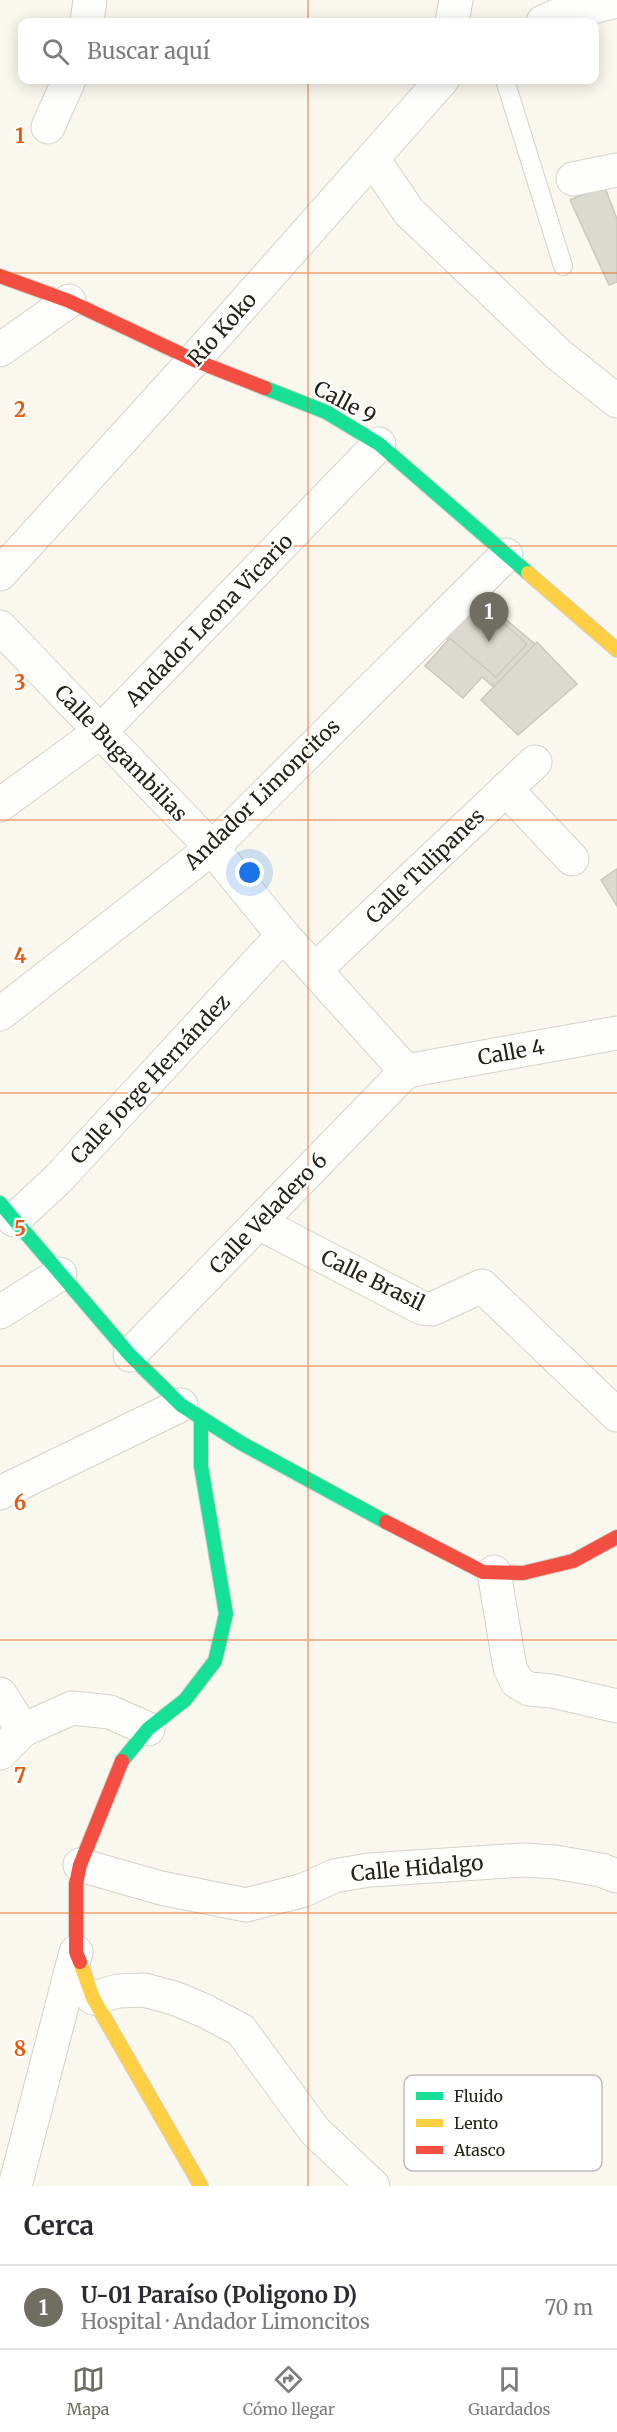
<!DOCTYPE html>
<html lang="es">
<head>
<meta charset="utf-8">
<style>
	:root { --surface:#fff; --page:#f2f2f3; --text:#2b2b33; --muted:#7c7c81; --line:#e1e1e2; --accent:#706e62 }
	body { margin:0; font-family:Merriweather,serif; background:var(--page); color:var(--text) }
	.you { position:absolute; left:250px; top:873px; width:21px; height:21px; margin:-15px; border:4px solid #fff; border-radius:50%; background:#1a73e8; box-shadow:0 0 0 9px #1a73e833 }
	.badge { display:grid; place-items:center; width:39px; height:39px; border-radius:50%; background:var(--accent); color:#fff; font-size:20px; font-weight:700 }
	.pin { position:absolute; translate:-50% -50px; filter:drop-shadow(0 2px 3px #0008) }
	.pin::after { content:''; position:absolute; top:32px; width:21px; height:18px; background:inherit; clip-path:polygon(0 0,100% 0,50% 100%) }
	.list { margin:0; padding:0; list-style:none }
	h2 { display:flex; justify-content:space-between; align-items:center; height:78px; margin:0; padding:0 24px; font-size:26px }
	h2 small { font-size:20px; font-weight:400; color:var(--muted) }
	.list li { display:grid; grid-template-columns:39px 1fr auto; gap:18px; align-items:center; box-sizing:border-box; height:84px; padding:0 24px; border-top:2px solid var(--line) }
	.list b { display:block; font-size:22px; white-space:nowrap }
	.list p { margin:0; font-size:20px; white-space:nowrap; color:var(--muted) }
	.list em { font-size:20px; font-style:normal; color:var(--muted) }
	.icon { flex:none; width:33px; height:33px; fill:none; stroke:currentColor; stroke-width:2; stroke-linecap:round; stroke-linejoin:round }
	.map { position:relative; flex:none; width:617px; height:2186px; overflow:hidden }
	.search { position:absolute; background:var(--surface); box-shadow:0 3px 15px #0003; left:18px; right:18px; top:18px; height:66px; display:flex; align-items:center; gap:15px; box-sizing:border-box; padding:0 21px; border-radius:12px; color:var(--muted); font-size:22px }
	.sheet { height:162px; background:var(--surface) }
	nav { display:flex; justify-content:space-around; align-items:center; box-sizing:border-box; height:84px; border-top:2px solid var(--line); background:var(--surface); font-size:16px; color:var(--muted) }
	nav a { display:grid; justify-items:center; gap:3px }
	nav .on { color:var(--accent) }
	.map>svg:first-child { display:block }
	.building { fill:#dcdad0; stroke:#cac8bd; stroke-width:1.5 }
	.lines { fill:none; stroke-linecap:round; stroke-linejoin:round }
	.lane-casing { stroke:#d4d3c8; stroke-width:20 }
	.street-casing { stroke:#d4d3c8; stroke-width:35 }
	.fast-casing { stroke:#d4d3c8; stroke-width:16 }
	.slow-casing { stroke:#d4d3c8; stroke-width:16 }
	.jam-casing { stroke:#d4d3c8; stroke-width:16 }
	.lane { stroke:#fefefc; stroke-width:18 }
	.street { stroke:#fefefc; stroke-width:33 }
	.fast { stroke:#16e098; stroke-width:14 }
	.slow { stroke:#ffcf43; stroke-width:14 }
	.jam { stroke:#f24e42; stroke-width:14 }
	.grid { fill:none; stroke:#e8590c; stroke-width:1.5; stroke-opacity:0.55 }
	.labels { text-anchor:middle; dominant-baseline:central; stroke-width:4.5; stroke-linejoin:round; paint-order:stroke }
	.street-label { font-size:21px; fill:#252317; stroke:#fff }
	.key { fill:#fff; stroke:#bebdb9; stroke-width:1.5 }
	.key-label { font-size:16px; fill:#252317 }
	.grid-label { font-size:20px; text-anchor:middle; font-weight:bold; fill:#e8590c; stroke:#fff; stroke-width:4.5; stroke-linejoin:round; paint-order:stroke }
</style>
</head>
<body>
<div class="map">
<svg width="617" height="2186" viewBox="0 0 617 2186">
	<rect width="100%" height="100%" fill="#faf8ee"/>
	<!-- building -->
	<g class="building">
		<path d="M604 185 617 219V282L609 285 570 200Z"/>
		<path d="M466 586 535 644 496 689 482 677 463 698 425 666 448 640 431 626Z"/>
		<path d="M479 602 527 644 496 677 446 635Z"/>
		<path d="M537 642 577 684 518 735 481 700Z"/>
		<path d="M617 869V906L601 880Z"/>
	</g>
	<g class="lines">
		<!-- lane casing -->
		<g class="lane-casing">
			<path id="lane" d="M505 80 563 266"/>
		</g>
		<!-- street casing -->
		<g class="street-casing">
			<g id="street">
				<path d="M87 22 90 0"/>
				<path d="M452 22 456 0"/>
				<path d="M543 22 559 15 617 1"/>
				<path d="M48 127 69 80"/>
				<path d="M373 159 409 212 559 355 617 401"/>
				<path d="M573 179 617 170"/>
				<path d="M0 350 69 301"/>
				<path d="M0 574 194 360 442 80"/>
				<path d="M0 627 212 848 283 935 406 1071"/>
				<path d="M506 789 572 859"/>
				<path d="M0 805 101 731 379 444"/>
				<path d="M315 970 535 762"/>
				<path d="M0 1014 212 848 506 555"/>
				<path d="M406 1071 617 1033"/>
				<path d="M14 1220 58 1179 283 935"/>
				<path d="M259 1223 422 1308 432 1309 482 1286 617 1415"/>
				<path d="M0 1312 60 1274"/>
				<path d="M130 1355 406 1071"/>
				<path d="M0 1493 181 1405"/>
				<path d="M494 1572 510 1668 517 1682 529 1689 552 1691 617 1706"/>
				<path d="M0 1694 23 1730"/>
				<path d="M0 1753 23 1730 72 1708 110 1712 148 1729"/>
				<path d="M80 1865 161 1888 246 1905 304 1890 334 1876 369 1870 524 1860 555 1862 601 1870 617 1876"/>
				<path d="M93 1998 118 1991 144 1990 174 1998 205 2011 241 2030 315 2131 373 2186"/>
				<path d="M15 2186 76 1952"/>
			</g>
		</g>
		<!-- fast casing -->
		<g class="fast-casing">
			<g id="fast">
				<path d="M265 388 326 412 379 444 528 573"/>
				<path d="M0 1203 130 1355 181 1405 241 1443 386 1522"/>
				<path d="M122 1761 148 1729 185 1700 215 1661 226 1614 201 1466V1418"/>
			</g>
		</g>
		<!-- slow casing -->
		<g class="slow-casing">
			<g id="slow">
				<path d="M528 573 617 650"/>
				<path d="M80 1962 93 1998 201 2186"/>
			</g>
		</g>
		<!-- jam casing -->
		<g class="jam-casing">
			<g id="jam">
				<path d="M0 276 69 301 194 360 265 388"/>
				<path d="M386 1522 483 1572 523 1573 573 1561 617 1537"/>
				<path d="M80 1962 76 1952V1884L80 1865 122 1761"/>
			</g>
		</g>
		<!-- lane -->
		<use href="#lane" class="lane"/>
		<!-- street -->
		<use href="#street" class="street"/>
		<!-- fast -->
		<use href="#fast" class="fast"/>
		<!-- slow -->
		<use href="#slow" class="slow"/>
		<!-- jam -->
		<use href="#jam" class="jam"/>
	</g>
	<!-- grid -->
	<path class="grid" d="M308 0V22M308 80V2186M0 273H617M0 546H617M0 820H617M0 1093H617M0 1366H617M0 1640H617M0 1913H617"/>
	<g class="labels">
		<!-- street labels -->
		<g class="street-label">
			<text transform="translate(222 329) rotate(-48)">Río Koko</text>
			<text transform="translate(345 402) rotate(28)">Calle 9</text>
			<text transform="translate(209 620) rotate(-46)">Andador Leona Vicario</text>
			<text transform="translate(121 753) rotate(46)">Calle Bugambilias</text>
			<text transform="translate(262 794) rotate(-44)">Andador Limoncitos</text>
			<text transform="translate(425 866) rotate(-44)">Calle Tulipanes</text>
			<text transform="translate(511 1052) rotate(-10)">Calle 4</text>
			<text transform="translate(150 1079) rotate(-47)">Calle Jorge Hernández</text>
			<text transform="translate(268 1213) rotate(-46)">Calle Veladero 6</text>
			<text transform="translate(373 1280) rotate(26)">Calle Brasil</text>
			<text transform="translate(417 1868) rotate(-5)">Calle Hidalgo</text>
		</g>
	</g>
	<!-- legend -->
	<rect x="404" y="2075" width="198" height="96" rx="9" class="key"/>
	<rect x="416" y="2092" width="27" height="8" fill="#16e098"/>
	<rect x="416" y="2119" width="27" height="8" fill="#ffcf43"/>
	<rect x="416" y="2146" width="27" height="8" fill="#f24e42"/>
	<g class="key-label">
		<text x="454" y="2102">Fluido</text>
		<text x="454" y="2129">Lento</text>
		<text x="454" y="2156">Atasco</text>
	</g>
	<g class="grid-label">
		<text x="20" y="143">1</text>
		<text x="20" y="417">2</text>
		<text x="20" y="690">3</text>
		<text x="20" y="963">4</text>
		<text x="20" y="1236">5</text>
		<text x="20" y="1510">6</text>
		<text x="20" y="1783">7</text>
		<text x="20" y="2056">8</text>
	</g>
</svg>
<div class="you"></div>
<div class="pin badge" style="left:489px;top:642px">1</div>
<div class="search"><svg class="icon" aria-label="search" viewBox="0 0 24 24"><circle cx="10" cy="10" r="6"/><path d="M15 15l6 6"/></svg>Buscar aquí</div>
</div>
<section class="sheet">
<h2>Cerca<small></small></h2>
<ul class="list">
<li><span class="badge">1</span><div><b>U-01 Paraíso (Poligono D)</b><p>Hospital · Andador Limoncitos</p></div><em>70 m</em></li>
</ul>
</section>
<nav>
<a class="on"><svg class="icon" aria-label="map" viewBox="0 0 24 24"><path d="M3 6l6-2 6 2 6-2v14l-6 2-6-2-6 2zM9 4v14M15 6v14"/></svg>Mapa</a>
<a><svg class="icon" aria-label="directions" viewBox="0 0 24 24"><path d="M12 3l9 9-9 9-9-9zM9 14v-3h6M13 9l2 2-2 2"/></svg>Cómo llegar</a>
<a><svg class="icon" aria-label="saved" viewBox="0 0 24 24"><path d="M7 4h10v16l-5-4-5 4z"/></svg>Guardados</a>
</nav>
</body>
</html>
